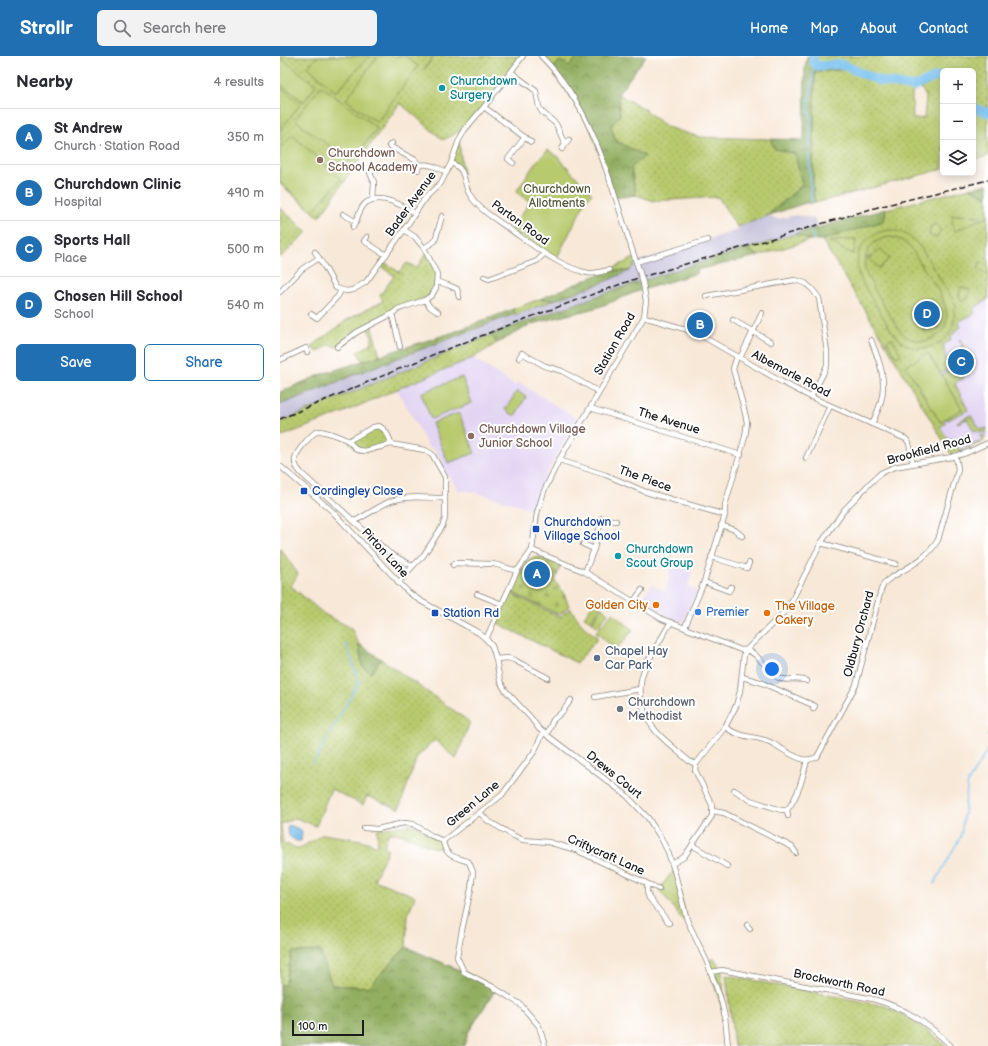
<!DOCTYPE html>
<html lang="en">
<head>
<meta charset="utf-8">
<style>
	:root { --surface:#fff; --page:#f2f2f3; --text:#2b2b33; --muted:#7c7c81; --line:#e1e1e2; --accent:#1f6fb2 }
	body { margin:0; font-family:"Balsamiq Sans",sans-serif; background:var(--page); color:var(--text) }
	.controls { position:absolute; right:12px; top:12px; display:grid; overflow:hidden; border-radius:6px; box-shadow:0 2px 10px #0003 }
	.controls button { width:36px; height:36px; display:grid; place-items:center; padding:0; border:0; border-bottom:1px solid var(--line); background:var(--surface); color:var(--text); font:20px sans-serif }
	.scale { position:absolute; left:12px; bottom:10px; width:72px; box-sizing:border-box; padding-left:4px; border:2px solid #1c1c1c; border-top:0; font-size:11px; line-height:14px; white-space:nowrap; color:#1c1c1c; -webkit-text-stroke:3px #fff; paint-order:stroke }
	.you { position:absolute; left:492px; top:613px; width:14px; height:14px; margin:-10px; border:3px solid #fff; border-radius:50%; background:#1a73e8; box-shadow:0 0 0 6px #1a73e833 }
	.badge { display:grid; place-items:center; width:26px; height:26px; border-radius:50%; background:var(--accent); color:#fff; font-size:13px; font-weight:700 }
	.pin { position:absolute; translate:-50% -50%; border:2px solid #fff; box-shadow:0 1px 4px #0006 }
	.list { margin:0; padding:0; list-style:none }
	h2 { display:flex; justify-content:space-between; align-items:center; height:52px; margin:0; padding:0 16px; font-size:17px }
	h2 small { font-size:13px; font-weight:400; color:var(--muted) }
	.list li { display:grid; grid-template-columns:26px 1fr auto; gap:12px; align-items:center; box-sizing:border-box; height:56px; padding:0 16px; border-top:1px solid var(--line) }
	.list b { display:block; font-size:15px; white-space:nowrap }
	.list p { margin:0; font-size:13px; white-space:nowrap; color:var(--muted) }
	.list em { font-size:13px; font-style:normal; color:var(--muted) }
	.actions { display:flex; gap:8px; padding:12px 16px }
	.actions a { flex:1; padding:9px 0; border:1px solid var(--accent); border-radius:6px; text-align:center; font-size:14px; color:var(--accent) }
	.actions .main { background:var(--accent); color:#fff }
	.icon { flex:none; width:22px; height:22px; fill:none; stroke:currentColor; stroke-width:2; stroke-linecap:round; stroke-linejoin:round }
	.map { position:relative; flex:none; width:708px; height:990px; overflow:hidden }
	header { display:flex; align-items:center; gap:24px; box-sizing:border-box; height:56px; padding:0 20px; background:var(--accent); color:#fff }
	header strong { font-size:19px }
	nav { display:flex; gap:22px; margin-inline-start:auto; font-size:14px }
	.search { width:280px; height:36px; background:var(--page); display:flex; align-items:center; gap:10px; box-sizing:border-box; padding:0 14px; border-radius:6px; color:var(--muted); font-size:15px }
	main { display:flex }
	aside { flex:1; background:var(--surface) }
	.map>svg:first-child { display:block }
	.built { fill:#e2d4f3 }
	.railway { fill:#c5c0da }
	.grass { fill:url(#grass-dots); stroke:#6a7345; fill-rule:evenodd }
	.forest { fill:url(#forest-crowns); stroke:#57653e }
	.cemetery { fill:url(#cemetery-stones); stroke:#6a7345 }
	.garden { fill:#b8ca6e; stroke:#6a7345; fill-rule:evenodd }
	.water { fill:url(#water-ripples); stroke:#496e86 }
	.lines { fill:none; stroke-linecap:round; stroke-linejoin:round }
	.stream { stroke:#76c0ef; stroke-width:1.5 }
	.river { stroke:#76c0ef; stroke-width:9 }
	.minor-casing { stroke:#8a827a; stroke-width:6 }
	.minor { stroke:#fff; stroke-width:4.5 }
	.rail { stroke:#1c1c1c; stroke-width:1.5; stroke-dasharray:6 3; stroke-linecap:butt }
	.minor-bridge-casing { stroke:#8a827a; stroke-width:6; stroke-linecap:butt }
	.minor-bridge { stroke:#fff; stroke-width:4.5 }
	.culture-dot { fill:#0f9aa8; stroke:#fff; stroke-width:1.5 }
	.education-dot { fill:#8d6e63; stroke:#fff; stroke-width:1.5 }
	.transit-dot { fill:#1a4fb4; stroke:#fff; stroke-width:1.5 }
	.food-dot { fill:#e8710a; stroke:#fff; stroke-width:1.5 }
	.shop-dot { fill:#3f7fe0; stroke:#fff; stroke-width:1.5 }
	.service-dot { fill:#5c6f8a; stroke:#fff; stroke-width:1.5 }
	.worship-dot { fill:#6b7280; stroke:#fff; stroke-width:1.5 }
	.labels { text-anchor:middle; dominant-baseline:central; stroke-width:4; stroke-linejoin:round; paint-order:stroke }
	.culture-label { font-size:12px; fill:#0d838f; stroke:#fff; text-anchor:start }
	.education-label { font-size:12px; fill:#785e54; stroke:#fff; text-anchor:start }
	.park-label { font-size:12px; fill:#535939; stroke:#fff }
	.street-label { font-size:12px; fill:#1c1c1c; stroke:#fff }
	.transit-label { font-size:12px; fill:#164399; stroke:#fff; text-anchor:start }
	.food-label { font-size:12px; fill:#c56008; stroke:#fff; text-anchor:end }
	.shop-label { font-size:12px; fill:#366cbe; stroke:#fff; text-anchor:start }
	.service-label { font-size:12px; fill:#4e5e75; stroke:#fff; text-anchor:start }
	.worship-label { font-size:12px; fill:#5b616d; stroke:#fff; text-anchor:start }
</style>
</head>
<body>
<header>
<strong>Strollr</strong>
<div class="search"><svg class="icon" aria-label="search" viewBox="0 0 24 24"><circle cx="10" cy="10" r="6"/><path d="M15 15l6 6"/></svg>Search here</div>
<nav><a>Home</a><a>Map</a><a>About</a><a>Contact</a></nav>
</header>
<main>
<aside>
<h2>Nearby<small>4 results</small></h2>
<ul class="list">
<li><span class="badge">A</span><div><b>St Andrew</b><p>Church · Station Road</p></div><em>350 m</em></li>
<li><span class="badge">B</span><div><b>Churchdown Clinic</b><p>Hospital</p></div><em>490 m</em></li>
<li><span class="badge">C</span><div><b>Sports Hall</b><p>Place</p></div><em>500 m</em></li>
<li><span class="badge">D</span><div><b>Chosen Hill School</b><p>School</p></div><em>540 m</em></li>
</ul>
<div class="actions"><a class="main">Save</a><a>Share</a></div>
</aside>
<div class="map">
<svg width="708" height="990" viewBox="0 0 708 990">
	<defs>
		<pattern id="grass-dots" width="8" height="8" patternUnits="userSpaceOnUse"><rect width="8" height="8" fill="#b8ca6e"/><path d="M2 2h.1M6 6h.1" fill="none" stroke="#9ead5f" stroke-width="1.8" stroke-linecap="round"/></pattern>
		<pattern id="forest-crowns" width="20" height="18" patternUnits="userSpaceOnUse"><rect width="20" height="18" fill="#92ae61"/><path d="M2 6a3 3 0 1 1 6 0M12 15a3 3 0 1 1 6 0" fill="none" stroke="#768d4f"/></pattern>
		<pattern id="cemetery-stones" width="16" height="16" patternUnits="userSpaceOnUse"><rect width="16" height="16" fill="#b8ca6e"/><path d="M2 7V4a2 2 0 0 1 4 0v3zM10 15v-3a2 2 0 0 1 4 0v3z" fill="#9ead5f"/></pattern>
		<pattern id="water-ripples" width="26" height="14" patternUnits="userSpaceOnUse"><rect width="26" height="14" fill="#76c0ef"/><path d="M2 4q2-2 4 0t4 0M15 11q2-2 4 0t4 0" fill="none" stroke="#66a4cc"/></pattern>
	</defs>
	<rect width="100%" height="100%" fill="#fff"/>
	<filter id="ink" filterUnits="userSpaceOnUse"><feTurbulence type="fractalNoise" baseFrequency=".025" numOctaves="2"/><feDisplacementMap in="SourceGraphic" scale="8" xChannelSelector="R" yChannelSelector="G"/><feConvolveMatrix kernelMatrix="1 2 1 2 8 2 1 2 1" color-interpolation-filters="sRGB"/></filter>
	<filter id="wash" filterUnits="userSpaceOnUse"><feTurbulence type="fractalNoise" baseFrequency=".012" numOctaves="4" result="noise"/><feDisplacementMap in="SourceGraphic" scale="16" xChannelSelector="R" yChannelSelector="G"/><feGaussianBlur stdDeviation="0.9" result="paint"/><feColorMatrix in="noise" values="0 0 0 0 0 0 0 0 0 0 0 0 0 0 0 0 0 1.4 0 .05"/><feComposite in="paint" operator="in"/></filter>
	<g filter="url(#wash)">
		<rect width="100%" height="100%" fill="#f8e8d7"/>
		<!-- built -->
		<g class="built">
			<path d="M708 145V378L706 383H704L703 386 671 398 604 285 542 184Z"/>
			<path d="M193 302 235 330 238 326 298 363 264 422 254 452 252 453 190 435H179L172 424 166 418 155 394 148 390 117 333Z"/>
			<path d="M391 506 412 515 408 531 417 534 403 566 402 567 360 545 371 529 386 536Z"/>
		</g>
		<!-- railway -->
		<path class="railway" d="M515 159 534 162 538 171 368 223 256 261 211 279 0 366V349L89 313 324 226 356 206 458 174 457 171 487 160 498 163Z"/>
		<!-- grass -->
		<g class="grass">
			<path d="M0 0H153L144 14 154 0H243L186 72 163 84 120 47 39 161 0 128Z"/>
			<path d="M261 0H298L290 10 273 12Z"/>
			<path d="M533 0H708V100L693 104V15H663V113L535 147 533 134 535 16 571 12 561 8 538 10 534 7ZM639 28 646 41 644 62 633 63 632 39 634 31Z"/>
			<path d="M338 38 364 53 387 71 419 81 490 83 495 93 516 98 522 129 487 160 457 171 438 141 374 145 356 139 351 112 364 100 336 85 331 70 340 59Z"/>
			<path d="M179 84 183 118 171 107Z"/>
			<path d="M690 132 708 141V243L693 253 695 257 678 266 681 271 674 275 675 277 670 280 671 284 663 289 669 314 660 317 648 297 660 366 663 364 666 367 660 371 669 385 674 383 679 394 702 385 700 379 705 380 703 386 671 398 604 285 542 184 603 165 606 153Z"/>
			<path d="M0 152 27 176 0 202Z"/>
			<path d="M515 178 530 184 478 200 467 193Z"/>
			<path d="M146 197 157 218 152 239 118 253 91 268 100 300 83 305 77 296 91 288 92 281 86 270 57 291 49 289 38 296 31 291 67 264 103 245 100 239 114 220 99 209 102 205 119 216 127 207 137 212Z"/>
			<path d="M354 202 356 206 349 215 329 214Z"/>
			<path d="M260 243 274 244 235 259 233 253Z"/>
			<path d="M211 279 217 287 193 302 117 333 67 355 0 381V366Z"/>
			<path d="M680 283 694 309V311L693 312 681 290 682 289 679 284Z"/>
			<path d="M669 300 679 319 681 318 684 322 681 324H679L675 328 688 354 668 364 665 363 682 353 662 319 671 314Z"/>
			<path d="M691 359 700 374 707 372 706 377 694 375 687 363 678 367 677 366Z"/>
			<path d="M99 370 111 388 85 395 77 394 68 385Z"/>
			<path d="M0 492 18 518 11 530 44 558 71 572 79 588 82 610 91 617 101 603 190 666 176 703 155 684 137 701 119 753 87 740 83 749 51 733 36 770 16 762 1 768 3 787 19 793 43 778 81 784 98 790 97 773 133 768 163 785 164 792C144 794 129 775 109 777L105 785V792L108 793 94 824 135 840 128 859 126 891 89 931 51 929H0Z"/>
			<path d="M230 537 280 561 290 552 303 570 318 582 297 607 215 566Z"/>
			<path d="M394 814 407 864 403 865 379 833Z"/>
			<path d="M434 902 442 914 445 961 427 906Z"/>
			<path d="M446 919 605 950C627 961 648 973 666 990H454Z"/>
		</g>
		<!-- forest -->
		<g class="forest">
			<path d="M298 0H366L338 38 340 59 331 70 336 85 365 100 351 112 356 139 335 142 309 69 273 12 280 5 290 10Z"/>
			<path d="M527 0H533L534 7 538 10 561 8 572 13 535 16 533 134 535 147H525L487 160 522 129 515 98 495 93 490 83 524 84 525 12Z"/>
			<path d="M708 128V141L690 132Z"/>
			<path d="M606 153 604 165 542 184H530L515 178Z"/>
			<path d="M467 193 478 200 416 214 417 217 356 236 319 251 252 268 217 287 211 279C295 247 380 217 467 193Z"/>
			<path d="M329 214 349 215 324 226 274 244 260 243Z"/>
			<path d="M233 253 235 258 89 313 0 349V336L42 318 174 276Z"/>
			<path d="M79 588 101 603 91 617 82 610Z"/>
			<path d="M126 891 184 916 216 933 188 977 184 990H0V929H5L12 896 40 895 52 929 89 931Z"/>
		</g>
		<!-- cemetery -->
		<path class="cemetery" d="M255 501 262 502 281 509 275 525 284 538 289 550 280 559 231 536C236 526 244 503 255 501Z"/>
		<!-- garden -->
		<g class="garden">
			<path d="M38 0H89L56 36 28 11Z"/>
			<path d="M98 0H125L138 10 97 66 66 44Z"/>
			<path d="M2 3 36 29 24 46 0 28V6Z"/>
			<path d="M41 30 97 72 71 106 15 64Z"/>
			<path d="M0 31 21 48 0 74Z"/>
			<path d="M12 79 61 123 32 155 0 126V92Z"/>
			<path d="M268 94 278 101 312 138 306 144 276 204 231 174 250 146 236 136 256 106Z"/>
			<path d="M672 159 700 160 708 159V162L701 163 675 175 673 169Z"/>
			<path d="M657 168 660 174 657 182 649 179 651 170Z"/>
			<path d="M610 174C622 175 632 180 639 190H640L677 251 674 253C676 265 672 277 662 285 657 289 651 291 645 292 619 295 609 270 597 251 591 241 584 231 579 219 572 196 586 176 610 174ZM610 181C628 183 634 196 642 210 653 227 676 254 663 274 660 278 656 281 651 283 643 287 633 285 625 280 617 274 589 225 585 215 582 197 592 183 610 181Z"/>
			<path d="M576 183 575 191 573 198 549 186Z"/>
			<path d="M600 193 609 203 599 212 590 203H587V201H591Z"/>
			<path d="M700 206 708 209V216L706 217 698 214Z"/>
			<path d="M681 231 690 234 688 243H686L682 245 679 240Z"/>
			<path d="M652 257 656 269 660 271 659 273 656 271 644 275 639 263Z"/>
			<path d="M612 282 621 299 616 301 607 285Z"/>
			<path d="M648 297 682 353 660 366 626 310Z"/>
			<path d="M182 321 192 347 151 363 141 337Z"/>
			<path d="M237 335 246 341 235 360 225 354Z"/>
			<path d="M179 357 195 397 168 407 152 367Z"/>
			<path d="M314 547 321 551 311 565 304 561Z"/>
			<path d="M322 552 328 557 318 571 312 566Z"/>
			<path d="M333 557 353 574 336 594 316 576Z"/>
		</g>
		<!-- water -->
		<path class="water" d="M9 769 21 774 22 777 21 785H16L8 779 7 771Z"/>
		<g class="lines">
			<!-- stream -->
			<g class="stream">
				<path d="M532 147 529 103 531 65 529 55V44L531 36 534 7"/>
				<path d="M532 177 534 185"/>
				<path d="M708 678V680"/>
				<path d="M33 708 79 626 66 588"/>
				<path d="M654 828 681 780 688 726 708 693"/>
			</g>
			<!-- river -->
			<g class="river">
				<path d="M533 0 534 7 538 10 561 8 600 25 634 31 658 20 663 23"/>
				<path d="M693 50 694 52 708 57"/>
			</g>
		</g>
	</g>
	<g filter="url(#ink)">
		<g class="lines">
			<!-- minor casing -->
			<g class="minor-casing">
				<g id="minor">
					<path d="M261 0C318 56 332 138 358 211"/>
					<path d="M231 16 256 35 259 51 262 56 276 68 285 88 282 93"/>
					<path d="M204 51 251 86"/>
					<path d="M112 87 109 90 135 104 139 109"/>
					<path d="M285 88 289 83"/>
					<path d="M171 107C188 114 182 126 190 139 200 155 217 164 231 174 255 191 280 211 308 217 314 218 323 215 329 214"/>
					<path d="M233 107 228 103 245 81"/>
					<path d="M138 114 139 109C150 107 157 112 167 116"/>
					<path d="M93 144 94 126 90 117 94 113"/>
					<path d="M63 158 76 166C78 159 81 150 87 146 102 137 123 150 135 157"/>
					<path d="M73 171 76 166"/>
					<path d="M87 181 84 185 106 199"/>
					<path d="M144 192 155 185 162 160"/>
					<path d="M35 196 44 210 56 232 66 235 73 234 86 226 124 174 145 142 161 127 171 107 179 84 186 72 204 51 243 0"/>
					<path d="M356 206 428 184"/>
					<path d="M204 221 209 223 257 205 264 198"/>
					<path d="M158 226 168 229 177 233 179 241"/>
					<path d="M0 236 22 213 39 202"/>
					<path d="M426 240 515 224 525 227 532 233 539 242 547 296V309L543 318 531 341"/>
					<path d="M145 244 150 251 158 256"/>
					<path d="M31 258 37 262 58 240 61 234"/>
					<path d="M112 258 120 291"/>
					<path d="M364 261 415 276 500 325 531 341 626 383 629 387 633 408"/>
					<path d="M453 264 491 286"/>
					<path d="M591 284C599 304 607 323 601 345 599 353 595 361 592 368"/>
					<path d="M57 291 77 276 112 258 118 253 145 244 152 239 156 232 157 218 144 192 135 181 124 174"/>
					<path d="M239 302 242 297 265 310 282 315 319 336"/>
					<path d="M460 302 482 257"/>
					<path d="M0 304 26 292 27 296"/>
					<path d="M310 352 461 399"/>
					<path d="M68 385 93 371 99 370C105 373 110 381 111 388"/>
					<path d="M526 402 550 350"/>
					<path d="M279 404 326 419 366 436 445 459"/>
					<path d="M0 410 52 455 128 536 139 544 199 577 206 583 212 590 216 603 220 625 225 634 251 662 259 673 346 739 368 762 381 782 388 796 394 814 407 864 427 906 441 944 445 961 448 990"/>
					<path d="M75 465C87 459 99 450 111 445 128 439 147 442 165 442"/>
					<path d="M441 469 455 474 462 480"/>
					<path d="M541 487 616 508"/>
					<path d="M303 488 314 493"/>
					<path d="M252 494 305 516 382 563 461 594C477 592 484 613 497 621 505 627 517 620 527 625"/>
					<path d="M431 501 467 512 469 507"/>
					<path d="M173 509 175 507 214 508 237 515"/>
					<path d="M305 516 314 493 322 462 336 465"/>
					<path d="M424 526 449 535 451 531"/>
					<path d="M118 527 133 510 143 500 162 471 165 463V421L152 398 145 394 111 388 85 395 77 394C74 391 71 387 68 385 64 382 43 374 38 375 32 377 15 397 15 403 14 409 18 413 21 417L109 497 133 510"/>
					<path d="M197 538 222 548"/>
					<path d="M353 546 362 534"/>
					<path d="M391 566C382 581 371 598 364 614 356 634 362 658 375 674 383 684 399 696 409 705L416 708"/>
					<path d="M405 571 424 526 445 459V449L465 381 467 366 464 353 453 313 457 300"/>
					<path d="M206 583 237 515 252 494 257 457 264 435 279 404 364 261 366 245 363 227"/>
					<path d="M216 603 228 602 234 604 268 622"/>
					<path d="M462 621 480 626 535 650 533 653"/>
					<path d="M315 641 360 633"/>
					<path d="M445 671C461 683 476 679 492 687 501 692 511 700 522 703 528 705 531 703 537 701L576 629 601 534 604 527 609 523C628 511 646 504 658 484L678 414 677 406 675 400"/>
					<path d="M263 677 268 676 273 664 282 656 291 644"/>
					<path d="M454 734 470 744 501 754H507"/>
					<path d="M433 755 444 757 512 791 516 797"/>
					<path d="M200 757 208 765 234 780 243 784 268 786 296 794 379 833"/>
					<path d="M508 760 507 754C518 741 523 721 527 704"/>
					<path d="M84 772 97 773 124 767 133 768 152 780 163 785"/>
					<path d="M163 785C165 801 176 801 189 806L193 816 191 833 182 874 177 901 184 916 213 931 240 948 259 970 265 990"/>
					<path d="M163 785 222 739 254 696 263 677"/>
					<path d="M412 789 447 810"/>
					<path d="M392 808 404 801 432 760V749L415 714 416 708 445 671 456 650 460 635 464 598 467 593 508 552 541 487 564 454 590 427 601 417 614 411 672 401 686 397 708 387"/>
					<path d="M367 828V836L369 842 389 867"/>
					<path d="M467 869 470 873"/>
					<path d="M431 916 442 914 593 943C625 952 648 967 671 990"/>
				</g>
			</g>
			<!-- minor -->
			<use href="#minor" class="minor"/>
			<!-- rail -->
			<path class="rail" d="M0 363 157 297 245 263 352 224 598 151 708 124"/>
			<!-- minor-bridge casing -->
			<g class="minor-bridge-casing">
				<path id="minor-bridge" d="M358 211 363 227"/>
			</g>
			<!-- minor-bridge -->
			<use href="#minor-bridge" class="minor-bridge"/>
		</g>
	</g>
	<!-- markers -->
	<g class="culture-dot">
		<circle cx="162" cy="32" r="4"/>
		<circle cx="338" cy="500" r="4"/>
	</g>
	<g class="education-dot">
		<circle cx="40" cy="104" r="4"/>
		<circle cx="191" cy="380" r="4"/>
	</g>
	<g class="transit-dot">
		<rect x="20" y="431" width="8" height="8" rx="2"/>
		<rect x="252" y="469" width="8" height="8" rx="2"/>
		<rect x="151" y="553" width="8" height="8" rx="2"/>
	</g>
	<g class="food-dot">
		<circle cx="376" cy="549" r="4"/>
		<circle cx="487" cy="557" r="4"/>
	</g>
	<circle class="shop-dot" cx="418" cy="556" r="4"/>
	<circle class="service-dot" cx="317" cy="602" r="4"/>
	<circle class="worship-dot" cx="340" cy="653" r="4"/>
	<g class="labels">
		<!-- culture labels -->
		<g class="culture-label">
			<text x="170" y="25">Churchdown<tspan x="170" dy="14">Surgery</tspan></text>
			<text x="346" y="493">Churchdown<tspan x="346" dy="14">Scout Group</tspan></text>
		</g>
		<!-- education labels -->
		<g class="education-label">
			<text x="48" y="97">Churchdown<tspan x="48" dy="14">School Academy</tspan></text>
			<text x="199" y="373">Churchdown Village<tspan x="199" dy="14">Junior School</tspan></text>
		</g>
		<!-- park labels -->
		<g class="park-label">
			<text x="277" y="133">Churchdown<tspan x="277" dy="14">Allotments</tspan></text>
		</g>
		<!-- street labels -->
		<g class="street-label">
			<text transform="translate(131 148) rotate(-54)">Bader Avenue</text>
			<text transform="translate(240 167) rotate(36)">Parton Road</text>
			<text transform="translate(335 288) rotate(-60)">Station Road</text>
			<text transform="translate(511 318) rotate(28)">Albemarle Road</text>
			<text transform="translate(389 365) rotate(17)">The Avenue</text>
			<text transform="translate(649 394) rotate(-15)">Brookfield Road</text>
			<text transform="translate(365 423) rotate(20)">The Piece</text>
			<text transform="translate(105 497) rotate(47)">Pirton Lane</text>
			<text transform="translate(579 578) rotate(-75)">Oldbury Orchard</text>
			<text transform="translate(334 719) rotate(39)">Drews Court</text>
			<text transform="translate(193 748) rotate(-40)">Green Lane</text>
			<text transform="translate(326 799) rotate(24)">Criftycraft Lane</text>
			<text transform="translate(559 927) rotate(12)">Brockworth Road</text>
		</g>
		<!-- transit labels -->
		<g class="transit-label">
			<text x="32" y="435">Cordingley Close</text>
			<text x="264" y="466">Churchdown<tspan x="264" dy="14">Village School</tspan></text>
			<text x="163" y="557">Station Rd</text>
		</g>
		<!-- food labels -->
		<g class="food-label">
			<text x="368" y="549">Golden City</text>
			<text x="495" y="550" text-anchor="start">The Village<tspan x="495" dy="14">Cakery</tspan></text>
		</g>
		<!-- shop labels -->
		<g class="shop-label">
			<text x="426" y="556">Premier</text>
		</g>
		<!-- service labels -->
		<g class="service-label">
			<text x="325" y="595">Chapel Hay<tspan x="325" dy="14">Car Park</tspan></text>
		</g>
		<!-- worship labels -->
		<g class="worship-label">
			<text x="348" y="646">Churchdown<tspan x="348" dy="14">Methodist</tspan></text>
		</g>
	</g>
</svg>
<div class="controls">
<button>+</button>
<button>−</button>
<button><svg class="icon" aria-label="layers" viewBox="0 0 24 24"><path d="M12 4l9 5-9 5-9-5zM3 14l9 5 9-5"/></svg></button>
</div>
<div class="scale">100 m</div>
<div class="you"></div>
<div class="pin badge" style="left:257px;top:518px">A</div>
<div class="pin badge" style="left:420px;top:269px">B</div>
<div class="pin badge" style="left:681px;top:306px">C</div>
<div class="pin badge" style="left:647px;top:258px">D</div>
</div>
</main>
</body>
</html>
